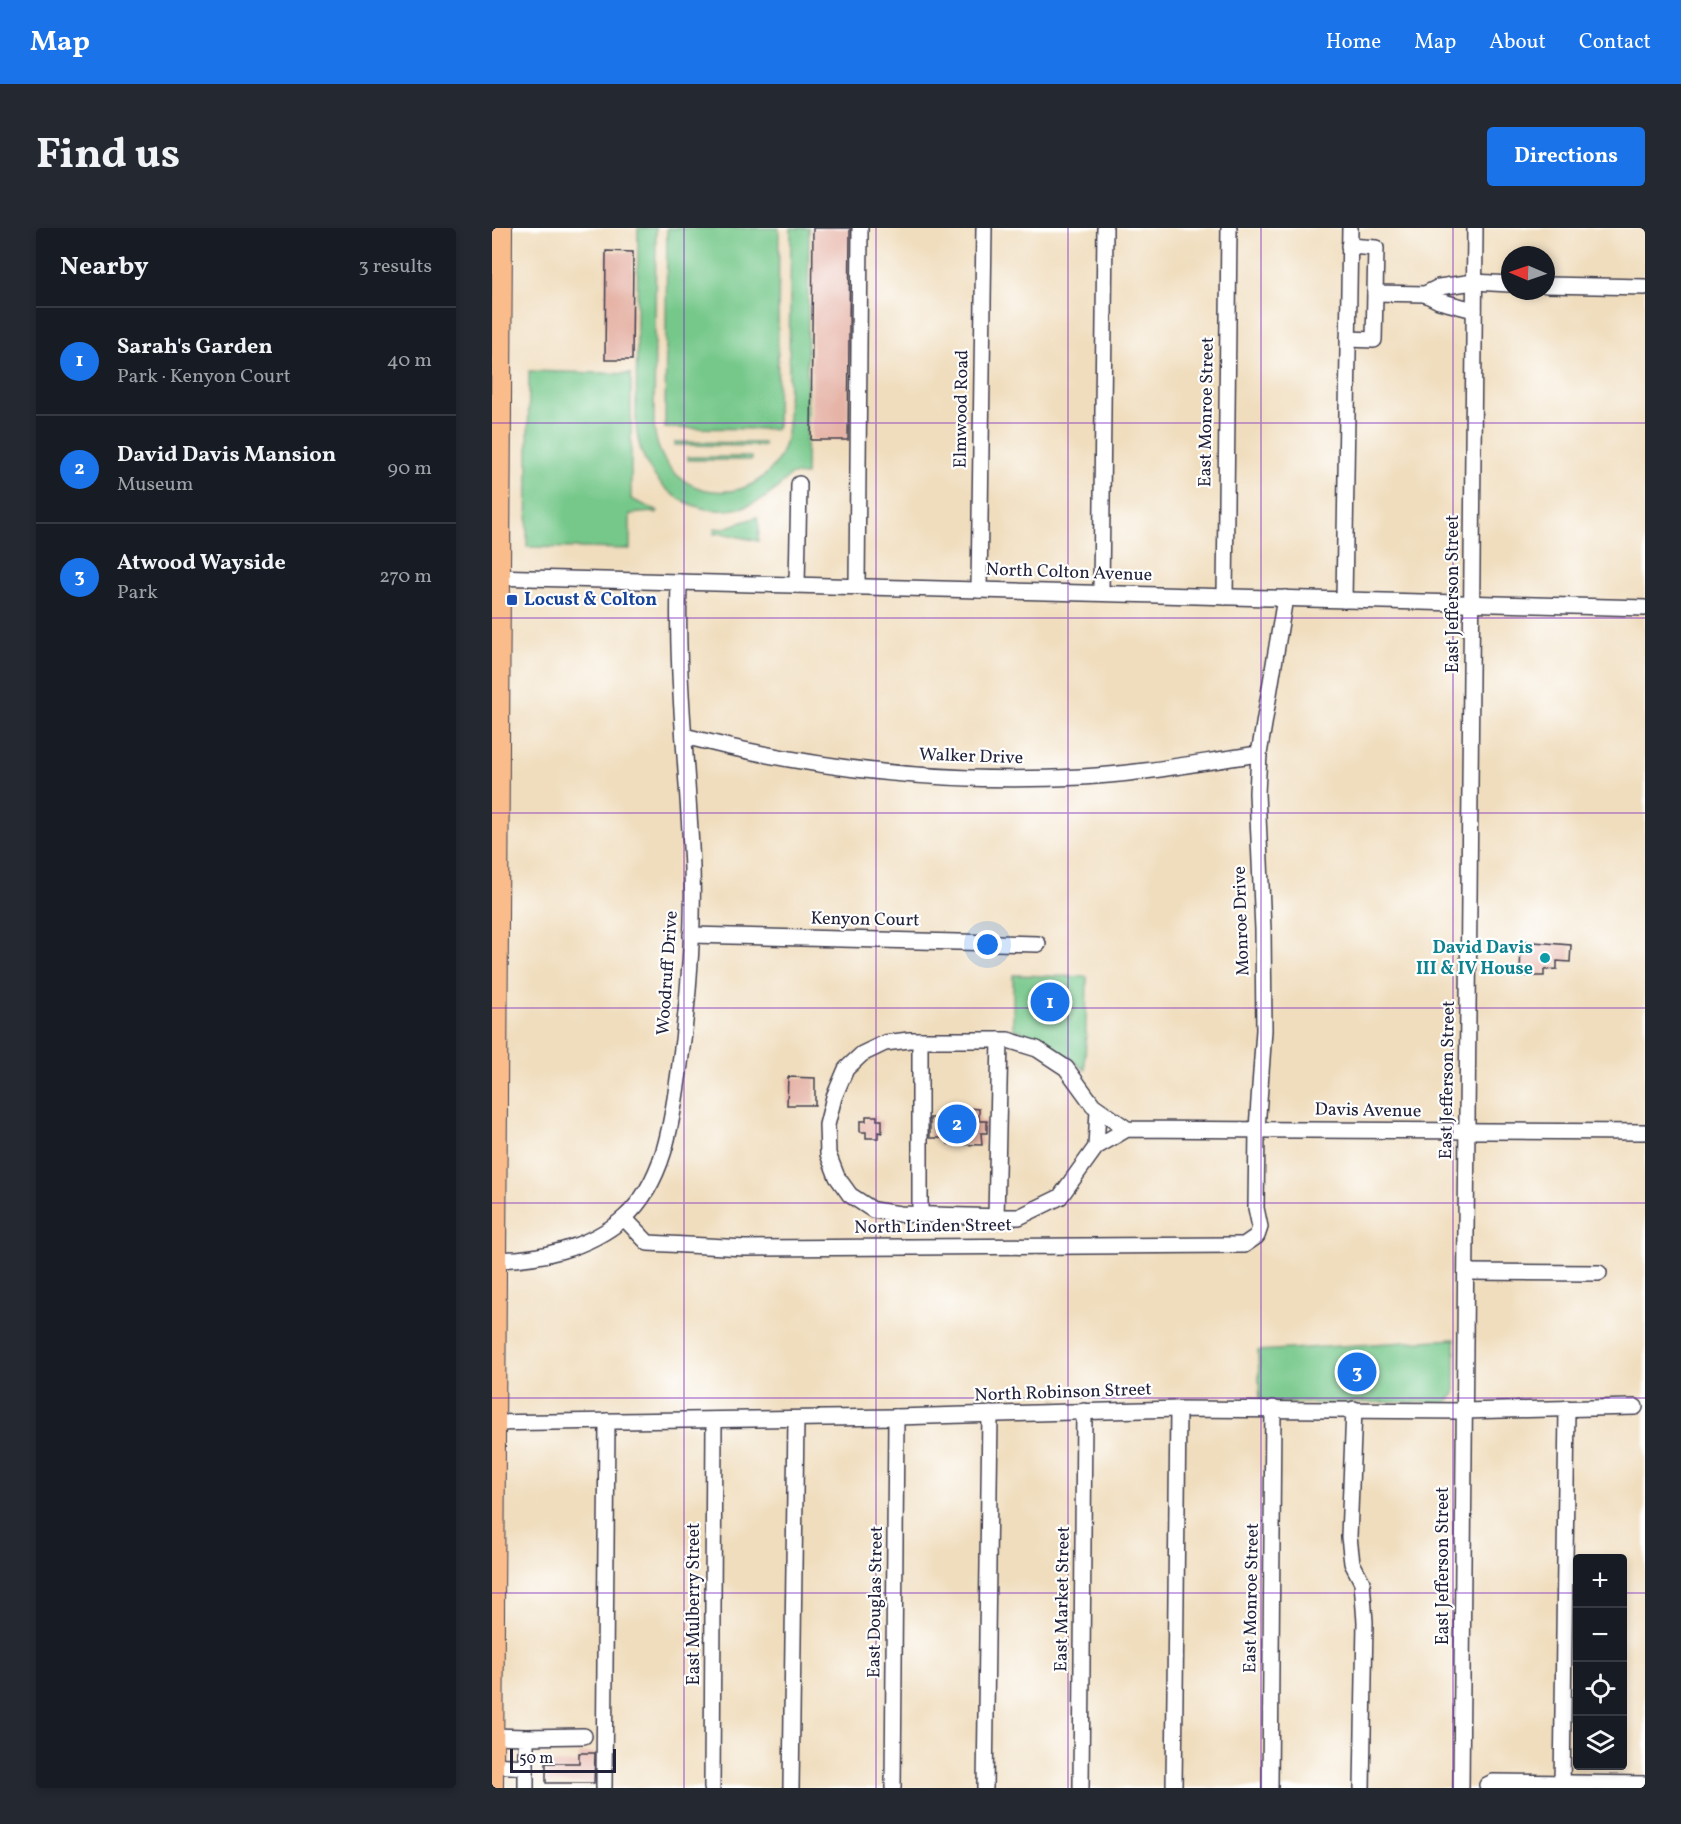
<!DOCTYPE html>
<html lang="en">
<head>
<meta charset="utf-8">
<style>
	:root { --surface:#171b24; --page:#242831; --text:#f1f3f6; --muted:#9ea1a6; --line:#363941; --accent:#1a73e8 }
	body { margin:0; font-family:Vollkorn,serif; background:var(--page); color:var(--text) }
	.controls { position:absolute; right:18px; bottom:18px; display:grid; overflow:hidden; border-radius:6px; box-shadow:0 3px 9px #0003 }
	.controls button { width:54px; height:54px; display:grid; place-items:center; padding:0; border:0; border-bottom:2px solid var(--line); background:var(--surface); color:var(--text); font:30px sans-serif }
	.compass { position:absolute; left:1009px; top:18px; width:54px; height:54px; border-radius:50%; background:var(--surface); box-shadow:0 3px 9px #0003; rotate:272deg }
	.scale { position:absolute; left:18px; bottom:15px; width:106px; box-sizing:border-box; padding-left:6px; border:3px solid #22223b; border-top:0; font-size:16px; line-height:21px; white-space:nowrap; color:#22223b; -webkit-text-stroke:4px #fff; paint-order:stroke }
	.you { position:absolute; left:496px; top:717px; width:21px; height:21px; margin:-15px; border:4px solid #fff; border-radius:50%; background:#1a73e8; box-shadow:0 0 0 9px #1a73e833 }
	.badge { display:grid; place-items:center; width:39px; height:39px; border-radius:50%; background:var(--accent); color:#fff; font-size:20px; font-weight:700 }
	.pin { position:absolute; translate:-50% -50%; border:3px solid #fff; box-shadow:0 2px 6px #0006 }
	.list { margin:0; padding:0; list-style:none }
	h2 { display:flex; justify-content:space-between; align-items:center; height:78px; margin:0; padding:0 24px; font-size:26px }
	h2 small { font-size:20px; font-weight:400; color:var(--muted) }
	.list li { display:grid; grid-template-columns:39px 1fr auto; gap:18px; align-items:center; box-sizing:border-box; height:108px; padding:0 24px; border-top:2px solid var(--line) }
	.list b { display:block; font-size:22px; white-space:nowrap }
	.list p { margin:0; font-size:20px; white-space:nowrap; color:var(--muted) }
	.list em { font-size:20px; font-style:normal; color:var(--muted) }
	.icon { flex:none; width:33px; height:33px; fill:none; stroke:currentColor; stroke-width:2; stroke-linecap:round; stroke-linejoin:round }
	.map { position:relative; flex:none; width:1153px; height:1560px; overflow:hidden; border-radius:6px }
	header { display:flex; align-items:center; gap:36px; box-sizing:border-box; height:84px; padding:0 30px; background:var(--accent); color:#fff }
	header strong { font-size:28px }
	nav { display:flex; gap:33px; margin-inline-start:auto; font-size:21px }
	.intro { display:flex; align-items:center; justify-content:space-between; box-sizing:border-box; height:144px; padding:0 36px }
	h1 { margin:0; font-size:42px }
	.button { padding:15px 27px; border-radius:6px; background:var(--accent); color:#fff; font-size:21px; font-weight:700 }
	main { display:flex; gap:36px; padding:0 36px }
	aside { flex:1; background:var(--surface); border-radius:6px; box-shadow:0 3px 9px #0003 }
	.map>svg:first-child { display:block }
	.green { fill:#76c88a; stroke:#4c7562; stroke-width:1.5 }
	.building { fill:#e6b4a7 }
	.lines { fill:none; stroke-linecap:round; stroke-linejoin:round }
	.minor-casing { stroke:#413e4e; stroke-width:18 }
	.major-casing { stroke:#413e4e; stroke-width:22 }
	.minor { stroke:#fff; stroke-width:15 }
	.major { stroke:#f9bc8a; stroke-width:20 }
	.grid { fill:none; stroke:#7b2cbf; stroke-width:1.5; stroke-opacity:0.55 }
	.transit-dot { fill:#1a4fb4; stroke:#fff; stroke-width:2 }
	.culture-dot { fill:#0f9aa8; stroke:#fff; stroke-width:2 }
	.labels { text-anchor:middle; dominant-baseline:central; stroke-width:4.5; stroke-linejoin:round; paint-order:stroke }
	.street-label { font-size:18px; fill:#22223b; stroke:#fff }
	.transit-label { font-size:18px; font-weight:bold; fill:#164399; stroke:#fff; text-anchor:start }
	.culture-label { font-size:18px; font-weight:bold; fill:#0d838f; stroke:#fff; text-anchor:end }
</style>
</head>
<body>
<header>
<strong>Map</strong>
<nav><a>Home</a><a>Map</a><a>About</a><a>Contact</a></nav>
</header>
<div class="intro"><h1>Find us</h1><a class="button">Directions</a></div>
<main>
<aside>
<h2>Nearby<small>3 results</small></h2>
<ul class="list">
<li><span class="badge">1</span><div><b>Sarah's Garden</b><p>Park · Kenyon Court</p></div><em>40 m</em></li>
<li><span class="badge">2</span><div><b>David Davis Mansion</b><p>Museum</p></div><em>90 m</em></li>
<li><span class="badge">3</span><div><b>Atwood Wayside</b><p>Park</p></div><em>270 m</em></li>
</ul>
</aside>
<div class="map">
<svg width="1153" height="1560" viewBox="0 0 1153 1560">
	<rect width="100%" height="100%" fill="#fff"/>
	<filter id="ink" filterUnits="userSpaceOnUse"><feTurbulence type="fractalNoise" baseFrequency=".0167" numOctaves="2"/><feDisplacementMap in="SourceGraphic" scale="12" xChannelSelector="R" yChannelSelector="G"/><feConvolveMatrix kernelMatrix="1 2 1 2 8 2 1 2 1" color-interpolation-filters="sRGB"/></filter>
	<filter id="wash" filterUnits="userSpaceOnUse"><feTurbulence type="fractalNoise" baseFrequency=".008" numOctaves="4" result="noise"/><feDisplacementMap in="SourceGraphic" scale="24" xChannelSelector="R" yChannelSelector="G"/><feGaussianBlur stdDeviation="1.35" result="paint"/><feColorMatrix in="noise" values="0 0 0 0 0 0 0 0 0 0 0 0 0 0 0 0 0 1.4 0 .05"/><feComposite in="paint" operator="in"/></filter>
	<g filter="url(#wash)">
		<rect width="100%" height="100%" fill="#f0ddbd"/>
		<!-- green -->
		<g class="green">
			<path d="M146 0H164L162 196C167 285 289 286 296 198L299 0H317L314 247H298C243 314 150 279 144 196Z"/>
			<path d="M175 0H287L285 201 173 200Z"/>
			<path d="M37 143 139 146V271L166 283 164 286 161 284 138 286V321L35 319Z"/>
			<path d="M183 214 272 215V218L183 217Z"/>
			<rect x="196" y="229" width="64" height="3"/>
			<path d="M265 289 267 299 266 313 229 305 222 306 223 300 230 301Z"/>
			<path d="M521 747 595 749 593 842 563 819 521 800Z"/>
			<path d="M963 1111V1166L955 1174 768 1175 766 1123Z"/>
		</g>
		<g id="blocks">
			<!-- building -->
			<g class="building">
				<path d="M321 0H358L356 212H319Z"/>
				<path d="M114 23 141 24 140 132H113Z"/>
				<path d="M1029 713 1079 717 1078 734 1065 733V741L1052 742V748H1028Z"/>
				<path d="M296 849 323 850V877H295Z"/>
				<path d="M454 878 487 881V893H495V905H489L490 917 456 916V910H438V890H449V883H454Z"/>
				<path d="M374 888H385V892H390V905L386 904V910H374V904H368V893H374Z"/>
				<path d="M87 1525H103L102 1555H54V1535H87Z"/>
			</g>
		</g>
	</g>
	<g filter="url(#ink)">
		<use href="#blocks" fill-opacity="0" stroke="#413e4e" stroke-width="1.5"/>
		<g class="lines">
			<!-- minor casing -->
			<g class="minor-casing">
				<g id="minor">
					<path d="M857 18 884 20 883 65 933 66 947 59 982 54 1018 56"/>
					<path d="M1054 57 1153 59"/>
					<path d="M933 66 947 73 982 82"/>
					<path d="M856 111 882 112 883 65"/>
					<path d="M0 349 1153 380"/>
					<path d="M305 357 307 256"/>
					<path d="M365 359 368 0"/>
					<path d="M487 362 492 0"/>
					<path d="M609 365 613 0"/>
					<path d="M733 369 737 0"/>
					<path d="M852 372 858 0"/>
					<path d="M192 508C322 542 456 556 590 549 649 546 709 534 767 526"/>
					<path d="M199 707 546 716"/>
					<path d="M428 812V987"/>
					<path d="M635 901 601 877 574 840 545 821 516 812H417L393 815 370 826 354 841 342 869 335 897 336 926 345 949 358 967 381 982 408 986 509 989H527L568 969 604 919 635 901 1153 904"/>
					<path d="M604 919 606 882"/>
					<path d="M504 989 508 812"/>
					<path d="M132 990 156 1015 253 1020 744 1017H752L765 1008 768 999 764 980 765 901 772 802 771 702 765 565 767 526 793 370"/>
					<path d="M0 1032C45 1032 96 1021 132 990 172 955 180 894 187 844 196 777 202 708 200 640 196 545 184 449 187 354"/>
					<path d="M974 1044 1107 1045"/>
					<path d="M862 1181 857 1309 860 1335 870 1354 873 1394 870 1560"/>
					<path d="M0 1195 404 1189 686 1181 971 1183 1143 1179"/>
					<path d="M1 1508 34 1509V1539"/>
					<path d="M34 1509 92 1508"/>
					<path d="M0 1537 34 1539V1560"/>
					<path d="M995 1557 1001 1554 1153 1556"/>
					<path d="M112 1560 115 1193"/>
					<path d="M220 1560 222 1192"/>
					<path d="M299 1560 304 1191"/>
					<path d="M401 1560 404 1189"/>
					<path d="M493 1560 498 1186"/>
					<path d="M589 1560 592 1183"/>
					<path d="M682 1560 686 1181"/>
					<path d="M778 1560 781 1180"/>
					<path d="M969 1560 983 0"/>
					<path d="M1070 1560 1075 1180"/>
				</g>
			</g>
			<!-- major casing -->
			<g class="major-casing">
				<path id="major" d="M1 1560 10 0"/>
			</g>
			<!-- minor -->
			<use href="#minor" class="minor"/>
			<!-- major -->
			<use href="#major" class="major"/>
		</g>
	</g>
	<!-- grid -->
	<path class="grid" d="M192 0V1560M384 0V1560M576 0V1560M769 0V1560M961 0V1560M0 195H1153M0 390H1153M0 585H1153M0 780H1153M0 975H1153M0 1170H1153M0 1365H1086M1130 1365H1153"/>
	<!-- markers -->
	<rect class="transit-dot" x="14" y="366" width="12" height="12" rx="3"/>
	<circle class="culture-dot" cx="1053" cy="730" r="6"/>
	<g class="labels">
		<!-- street labels -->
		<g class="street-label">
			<text transform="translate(470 181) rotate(-89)">Elmwood Road</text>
			<text transform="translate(715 184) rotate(-89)">East Monroe Street</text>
			<text transform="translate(577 345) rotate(2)">North Colton Avenue</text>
			<text transform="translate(961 366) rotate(-90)">East Jefferson Street</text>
			<text transform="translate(479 529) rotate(2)">Walker Drive</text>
			<text transform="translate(373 692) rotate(1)">Kenyon Court</text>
			<text transform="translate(750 693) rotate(-92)">Monroe Drive</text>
			<text transform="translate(176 745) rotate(-86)">Woodruff Drive</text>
			<text transform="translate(956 852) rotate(-89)">East Jefferson Street</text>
			<text transform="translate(876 883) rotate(1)">Davis Avenue</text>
			<text transform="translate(441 999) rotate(-1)">North Linden Street</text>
			<text transform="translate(571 1165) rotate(-2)">North Robinson Street</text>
			<text transform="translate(951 1338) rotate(-90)">East Jefferson Street</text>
			<text transform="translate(760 1370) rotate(-89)">East Monroe Street</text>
			<text transform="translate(571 1371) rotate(-89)">East Market Street</text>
			<text transform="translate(384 1374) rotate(-89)">East Douglas Street</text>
			<text transform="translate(202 1376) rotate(-90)">East Mulberry Street</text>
		</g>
		<!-- transit labels -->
		<g class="transit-label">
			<text x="32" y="372">Locust &amp; Colton</text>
		</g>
		<!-- culture labels -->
		<g class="culture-label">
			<text x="1041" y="720">David Davis<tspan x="1041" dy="21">III &amp; IV House</tspan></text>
		</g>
	</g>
</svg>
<div class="controls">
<button>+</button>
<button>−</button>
<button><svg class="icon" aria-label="locate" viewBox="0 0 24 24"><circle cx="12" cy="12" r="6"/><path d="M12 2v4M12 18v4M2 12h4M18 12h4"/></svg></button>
<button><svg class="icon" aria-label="layers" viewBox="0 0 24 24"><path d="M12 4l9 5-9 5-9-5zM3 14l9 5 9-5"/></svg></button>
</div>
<svg class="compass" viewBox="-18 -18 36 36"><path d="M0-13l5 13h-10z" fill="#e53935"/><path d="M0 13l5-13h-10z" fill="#9ea1a6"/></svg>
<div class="scale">50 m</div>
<div class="you"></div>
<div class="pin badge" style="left:558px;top:774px">1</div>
<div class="pin badge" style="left:465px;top:896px">2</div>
<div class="pin badge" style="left:865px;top:1144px">3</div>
</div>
</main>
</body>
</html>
